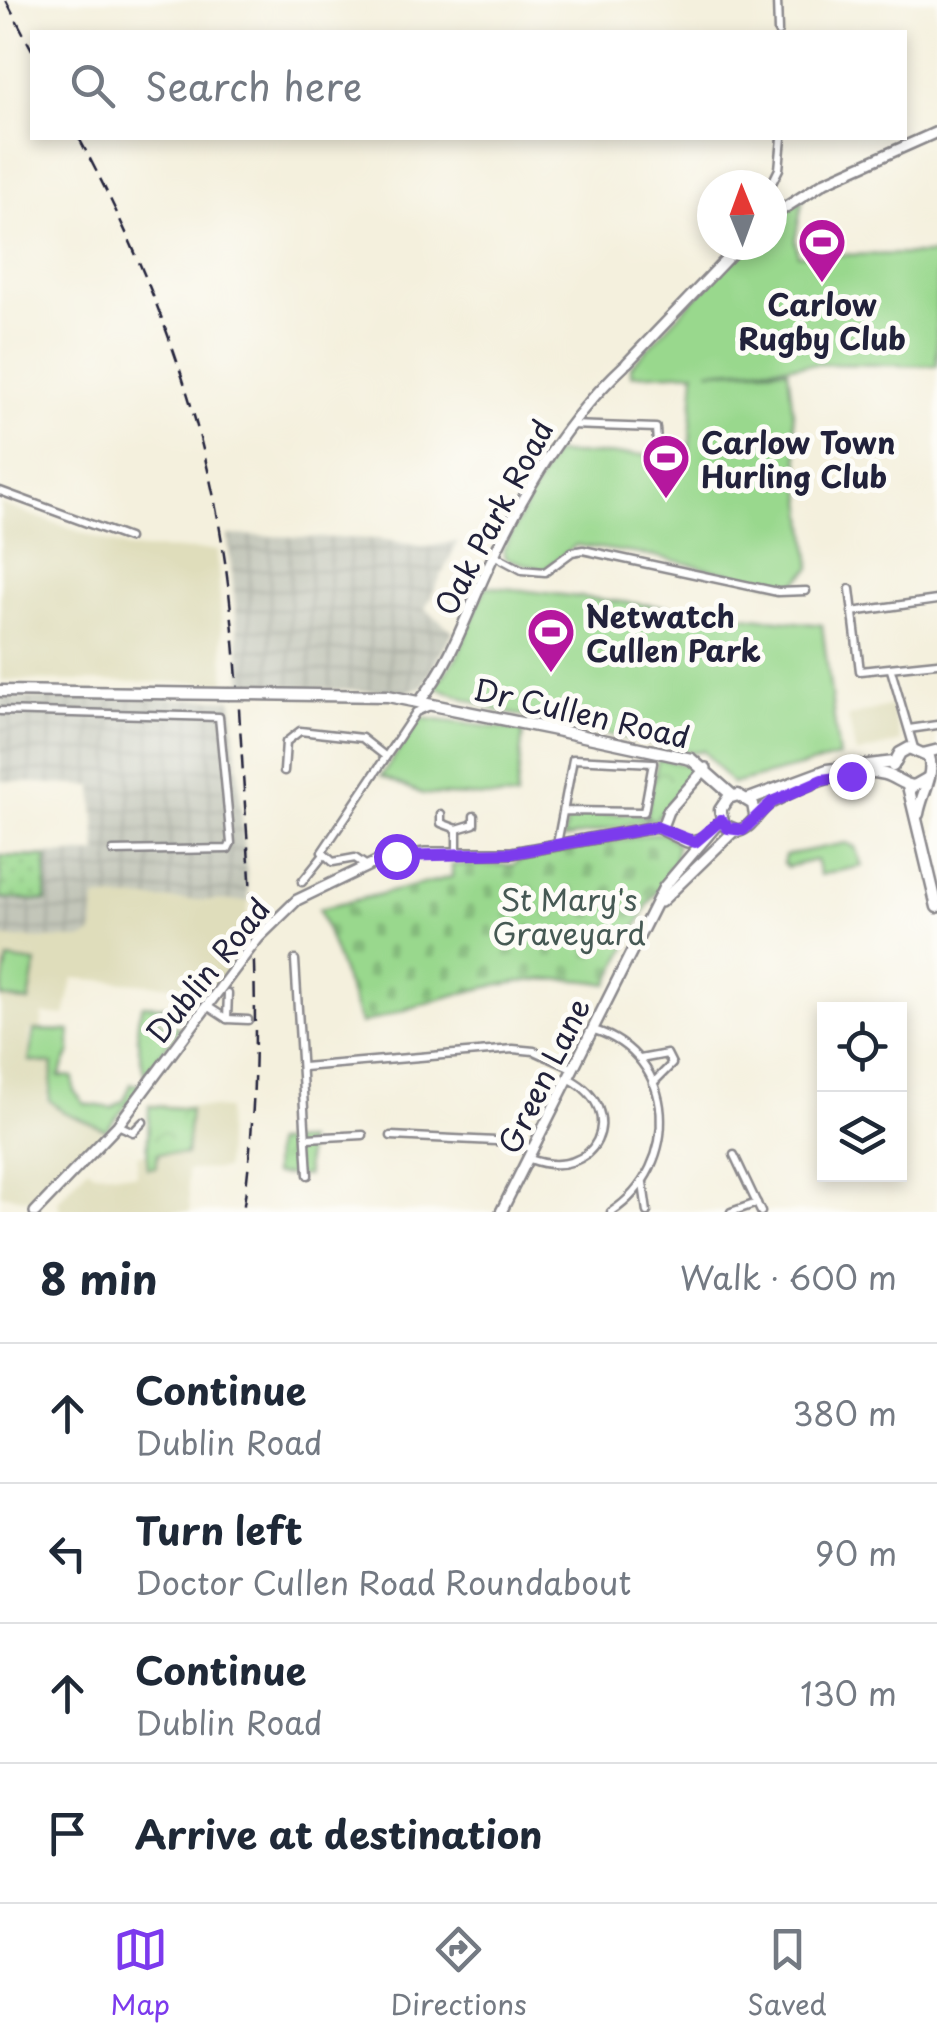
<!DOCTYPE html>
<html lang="en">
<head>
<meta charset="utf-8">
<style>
	:root { --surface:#fff; --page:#f6f6f7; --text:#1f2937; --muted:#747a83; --line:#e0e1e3; --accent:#7c3aed }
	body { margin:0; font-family:"Playpen Sans",sans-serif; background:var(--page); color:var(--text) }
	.controls { position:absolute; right:30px; bottom:30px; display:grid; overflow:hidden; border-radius:0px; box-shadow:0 5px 15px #0003 }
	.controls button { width:90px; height:90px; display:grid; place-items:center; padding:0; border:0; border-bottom:2px solid var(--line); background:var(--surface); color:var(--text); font:50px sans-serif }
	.compass { position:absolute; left:697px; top:170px; width:90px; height:90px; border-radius:50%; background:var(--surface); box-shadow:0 5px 15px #0003; rotate:359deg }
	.stop { position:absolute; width:30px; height:30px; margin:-22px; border:8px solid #7c3aed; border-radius:50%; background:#fff }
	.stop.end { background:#7c3aed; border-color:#fff; box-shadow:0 2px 10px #0008 }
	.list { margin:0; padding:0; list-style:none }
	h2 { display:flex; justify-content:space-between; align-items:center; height:130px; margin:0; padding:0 40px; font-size:42px }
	h2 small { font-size:32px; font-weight:400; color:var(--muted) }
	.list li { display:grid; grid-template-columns:65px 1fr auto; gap:30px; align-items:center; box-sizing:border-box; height:140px; padding:0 40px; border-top:2px solid var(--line) }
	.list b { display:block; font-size:38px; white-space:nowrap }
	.list p { margin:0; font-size:32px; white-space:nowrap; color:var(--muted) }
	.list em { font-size:32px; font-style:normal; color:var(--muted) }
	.icon { flex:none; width:55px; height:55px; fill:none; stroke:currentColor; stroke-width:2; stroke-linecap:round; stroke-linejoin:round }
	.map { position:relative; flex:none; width:937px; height:1212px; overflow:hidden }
	.search { position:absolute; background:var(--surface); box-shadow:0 5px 15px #0003; left:30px; right:30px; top:30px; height:110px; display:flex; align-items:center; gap:25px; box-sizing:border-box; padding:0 35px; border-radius:0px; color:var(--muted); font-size:38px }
	.sheet { height:690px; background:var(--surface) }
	nav { display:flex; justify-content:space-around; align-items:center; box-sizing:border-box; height:140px; border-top:2px solid var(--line); background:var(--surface); font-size:28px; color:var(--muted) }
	nav a { display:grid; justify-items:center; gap:5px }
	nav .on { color:var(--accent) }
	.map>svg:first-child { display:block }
	.built { fill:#dfddbb }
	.industrial { fill:url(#industrial-grid) }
	.grass { fill:#99d88d; stroke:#5e7d64; stroke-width:2.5 }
	.cemetery { fill:url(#cemetery-stones); stroke:#5e7d64; stroke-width:2.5 }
	.park { fill:url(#park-crowns); stroke:#5e7d64; stroke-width:2.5 }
	.garden { fill:url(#garden-dots); stroke:#5e7d64; stroke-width:2.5 }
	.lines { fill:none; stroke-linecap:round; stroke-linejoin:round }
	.street-casing { stroke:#8b898c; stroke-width:11 }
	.secondary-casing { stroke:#8b898c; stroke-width:14 }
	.primary-casing { stroke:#8b898c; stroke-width:15 }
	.street { stroke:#fff; stroke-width:6 }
	.secondary { stroke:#fff; stroke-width:9 }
	.primary { stroke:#fff; stroke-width:10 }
	.rail { stroke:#22223b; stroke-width:2.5; stroke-dasharray:15 8; stroke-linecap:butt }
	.secondary-bridge-casing { stroke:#8b898c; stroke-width:14; stroke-linecap:butt }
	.primary-bridge-casing { stroke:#8b898c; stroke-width:15; stroke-linecap:butt }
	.secondary-bridge { stroke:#fff; stroke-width:9 }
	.primary-bridge { stroke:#fff; stroke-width:10 }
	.route { stroke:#7c3aed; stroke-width:12 }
	.labels { text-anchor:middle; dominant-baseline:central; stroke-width:10; stroke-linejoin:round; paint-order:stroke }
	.poi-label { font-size:30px; font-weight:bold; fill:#22223b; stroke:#fdfcf7; text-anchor:start }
	.street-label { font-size:30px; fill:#22223b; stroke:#fdfcf7 }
	.park-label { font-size:30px; fill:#465954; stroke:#fdfcf7 }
</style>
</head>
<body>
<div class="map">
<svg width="937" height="1212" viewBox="0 0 937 1212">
	<defs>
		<pattern id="industrial-grid" width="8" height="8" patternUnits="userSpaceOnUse" patternTransform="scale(2.5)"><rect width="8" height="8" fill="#c3c6b9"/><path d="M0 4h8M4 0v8" fill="none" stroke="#a7aaa0"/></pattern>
		<pattern id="cemetery-stones" width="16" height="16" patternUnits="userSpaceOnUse" patternTransform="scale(2.5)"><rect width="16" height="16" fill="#99d88d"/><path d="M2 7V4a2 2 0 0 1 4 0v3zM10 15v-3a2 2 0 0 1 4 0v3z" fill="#84b97b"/></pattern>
		<pattern id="park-crowns" width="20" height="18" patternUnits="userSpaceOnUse" patternTransform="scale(2.5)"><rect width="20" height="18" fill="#99d88d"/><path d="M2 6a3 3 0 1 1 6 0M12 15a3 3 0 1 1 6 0" fill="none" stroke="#84b97b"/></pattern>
		<pattern id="garden-dots" width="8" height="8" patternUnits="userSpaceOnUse" patternTransform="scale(2.5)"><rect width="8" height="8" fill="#99d88d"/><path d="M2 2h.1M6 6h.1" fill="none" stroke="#84b97b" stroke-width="1.8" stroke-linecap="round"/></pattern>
	</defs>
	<rect width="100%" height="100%" fill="#fdfcf7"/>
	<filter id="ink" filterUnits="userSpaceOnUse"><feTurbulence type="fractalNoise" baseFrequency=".01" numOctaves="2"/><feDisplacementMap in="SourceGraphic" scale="20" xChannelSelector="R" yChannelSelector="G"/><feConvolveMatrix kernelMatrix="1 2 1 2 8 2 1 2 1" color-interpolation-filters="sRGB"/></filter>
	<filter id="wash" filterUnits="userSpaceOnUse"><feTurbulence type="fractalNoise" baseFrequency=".0048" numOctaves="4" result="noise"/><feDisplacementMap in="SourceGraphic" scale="40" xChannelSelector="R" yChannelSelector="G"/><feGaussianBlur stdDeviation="2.25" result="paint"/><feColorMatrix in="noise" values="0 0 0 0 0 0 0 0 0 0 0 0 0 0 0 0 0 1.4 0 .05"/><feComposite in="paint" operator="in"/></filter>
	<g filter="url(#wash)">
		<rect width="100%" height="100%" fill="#f4f0dd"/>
		<!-- built -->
		<g class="built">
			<path d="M0 504 129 549 217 550 225 683 0 680Z"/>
			<path d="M891 705 901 742 856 754 848 717Z"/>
			<path d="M94 898 249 901 243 950 213 989 73 978 65 1016 43 1014 41 1030H30L28 1062 53 1065 46 1099 50 1104 107 1131 38 1201 0 1194V938L83 939 93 933Z"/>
			<path d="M150 1103 227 1109 225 1169 187 1170 190 1212H61L58 1201 88 1167 94 1172 136 1175 138 1154H147Z"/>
		</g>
		<!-- industrial -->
		<g class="industrial">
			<path d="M228 535 379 539 427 547 458 541 425 609 453 631 423 686 406 692 243 686Z"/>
			<path d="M0 697 232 699 249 901 95 898 93 934 83 939 0 938V856L97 853 93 786 0 781Z"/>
		</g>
		<!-- grass -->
		<g class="grass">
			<path d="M803 198 795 240 798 255 937 254V366L821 364 708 371 788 369 811 568 791 587 654 556 576 545 544 570 505 558 503 550 553 454 689 455 695 372 631 375V366L745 245H772V221Z"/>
			<path d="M486 586 822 625 839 757 732 784 703 750 694 753 498 711 435 687 457 657Z"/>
			<path d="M421 718 523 731 516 798 423 794 381 776Z"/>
			<path d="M569 814H640L649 820 563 839Z"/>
			<path d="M846 843 855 847 862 866 820 875 816 860 787 867 783 863 785 855Z"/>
			<path d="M8 959 36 963 29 1002 1 997Z"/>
			<path d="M143 1005 164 1006 159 1011V1023L180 1027 145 1076C139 1051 132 1025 143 1005Z"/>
			<path d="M34 1030 70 1031V1052L59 1076 73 1077 74 1091 85 1104 112 1108 124 1100 131 1084 143 1085 106 1130 63 1112 49 1100 53 1064 29 1061Z"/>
		</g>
		<!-- cemetery -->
		<path class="cemetery" d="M656 833 666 834 677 844 674 869 648 904 608 984C519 968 444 998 361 1024L319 909 452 877V865H513L520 860Z"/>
		<!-- park -->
		<g class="park">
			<path d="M658 759 688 765 692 775 654 821 646 816Z"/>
			<path d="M149 1106 190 1109 186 1155 158 1153 156 1167 147 1168Z"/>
			<path d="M306 1141 307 1176 273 1174 274 1143Z"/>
		</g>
		<!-- garden -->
		<path class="garden" d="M0 856 47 857 46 901 0 898Z"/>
	</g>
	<g filter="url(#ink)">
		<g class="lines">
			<!-- street casing -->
			<g class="street-casing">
				<g id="street">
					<path d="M777 0 778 32"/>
					<path d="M771 185 779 169 782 138"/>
					<path d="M570 425 656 428 657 444"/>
					<path d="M0 491 128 538"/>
					<path d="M494 555 522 570 545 572 572 552 583 550 778 592 806 591"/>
					<path d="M850 589 860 671 937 663"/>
					<path d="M852 612 937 600"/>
					<path d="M891 670 914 748"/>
					<path d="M0 711 219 717 231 843 228 849 113 851"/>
					<path d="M909 729 937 725"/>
					<path d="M284 771 286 742 300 731 362 738 385 756"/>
					<path d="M441 814V823L457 829 474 824V816"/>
					<path d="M557 844 573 759 653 763 644 812 564 811"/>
					<path d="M457 854V830"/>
					<path d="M364 864 355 858 333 862 322 852 416 712 430 706"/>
					<path d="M302 882 323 856"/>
					<path d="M295 960 308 1175"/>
					<path d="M207 1006 227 1019 228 993"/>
					<path d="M227 1019 248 1020"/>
					<path d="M594 1030C678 1056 682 1166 611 1212"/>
					<path d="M640 1059 667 1054 672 1064 653 1083"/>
					<path d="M303 1067 513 1049 534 1051 574 1069"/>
					<path d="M118 1125 133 1132 143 1122"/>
					<path d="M391 1136 517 1142 533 1150"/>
					<path d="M307 1138 363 1135"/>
					<path d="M734 1155 761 1212"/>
					<path d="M530 1159C596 1184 630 1111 570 1079"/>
					<path d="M643 1183 647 1212"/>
					<path d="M731 1212 757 1203"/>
				</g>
			</g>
			<!-- secondary casing -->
			<g class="secondary-casing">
				<g id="secondary">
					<path d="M772 216 825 182 937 132"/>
					<path d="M627 363 740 245"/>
					<path d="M419 702C453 661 470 604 493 557 527 486 566 420 624 366"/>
					<path d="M925 753 937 750"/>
					<path d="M662 827 668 811 706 768"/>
					<path d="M661 902 734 831"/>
					<path d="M259 937 297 900 380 860 425 853H512L656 827 687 842 704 838"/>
					<path d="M35 1212 118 1125 248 951"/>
					<path d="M501 1212 664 887 721 820"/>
				</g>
			</g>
			<!-- primary casing -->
			<g class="primary-casing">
				<g id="primary">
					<path d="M0 691 228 694"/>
					<path d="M246 694 388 696 551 729 691 759 733 796"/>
					<path d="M893 766 900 753 909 748 929 757C935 774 921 795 918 814"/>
					<path d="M908 786 937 907"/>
					<path d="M749 799 827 770 894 762"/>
					<path d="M755 815 753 804 738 795 728 798 720 810 724 825 738 831C755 826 757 810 772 802 802 785 851 765 885 774 896 777 903 785 914 786L928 778"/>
				</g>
			</g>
			<!-- street -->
			<use href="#street" class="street"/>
			<!-- secondary -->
			<use href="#secondary" class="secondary"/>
			<!-- primary -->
			<use href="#primary" class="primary"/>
			<!-- rail -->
			<g class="rail">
				<path d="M6 0 32 50"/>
				<path d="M79 138C147 265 199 398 222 542 236 628 239 717 245 805 255 942 262 1075 243 1212"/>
			</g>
			<!-- secondary-bridge casing -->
			<g class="secondary-bridge-casing">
				<path id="secondary-bridge" d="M248 951 259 937"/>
			</g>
			<!-- primary-bridge casing -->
			<g class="primary-bridge-casing">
				<path id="primary-bridge" d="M228 694H246"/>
			</g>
			<!-- secondary-bridge -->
			<use href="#secondary-bridge" class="secondary-bridge"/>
			<!-- primary-bridge -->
			<use href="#primary-bridge" class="primary-bridge"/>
		</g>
	</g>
	<g class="lines" filter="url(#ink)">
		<!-- route -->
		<path class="route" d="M396 856 512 853 656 827 695 842 721 820 728 828 743 830 772 802 822 780 851 776"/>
	</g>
	<!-- icons -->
	<defs>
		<g id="stadium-pin" transform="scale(2.5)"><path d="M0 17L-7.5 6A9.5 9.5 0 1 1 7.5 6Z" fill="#b5179e" stroke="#fdfcf7"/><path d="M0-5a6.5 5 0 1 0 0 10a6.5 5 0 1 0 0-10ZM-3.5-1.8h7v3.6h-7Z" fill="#fff"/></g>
	</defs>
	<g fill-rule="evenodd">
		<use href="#stadium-pin" x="822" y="242"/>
		<use href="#stadium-pin" x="666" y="458"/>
		<use href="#stadium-pin" x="551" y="632"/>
	</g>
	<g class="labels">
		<!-- poi labels -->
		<g class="poi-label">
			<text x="822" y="303" text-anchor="middle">Carlow<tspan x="822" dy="34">Rugby Club</tspan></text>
			<text x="701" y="441">Carlow Town<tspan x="701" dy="34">Hurling Club</tspan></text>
			<text x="586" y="615">Netwatch<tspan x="586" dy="34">Cullen Park</tspan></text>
		</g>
		<!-- street labels -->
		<g class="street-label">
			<text transform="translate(493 517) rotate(-62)">Oak Park Road</text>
			<text transform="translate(582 712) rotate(13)">Dr Cullen Road</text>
			<text transform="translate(207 970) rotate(-51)">Dublin Road</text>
			<text transform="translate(543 1075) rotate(-64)">Green Lane</text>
		</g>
		<!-- park labels -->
		<g class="park-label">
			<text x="569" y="898">St Mary's<tspan x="569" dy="34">Graveyard</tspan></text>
		</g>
	</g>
</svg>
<div class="controls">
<button><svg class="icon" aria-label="locate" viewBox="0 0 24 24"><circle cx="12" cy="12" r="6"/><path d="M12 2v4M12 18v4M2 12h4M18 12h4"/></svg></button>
<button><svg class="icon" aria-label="layers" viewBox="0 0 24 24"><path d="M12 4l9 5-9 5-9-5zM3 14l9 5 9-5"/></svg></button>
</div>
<svg class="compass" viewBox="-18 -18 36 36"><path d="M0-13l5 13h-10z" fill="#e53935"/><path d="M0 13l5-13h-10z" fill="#747a83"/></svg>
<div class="stop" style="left:396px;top:856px"></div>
<div class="stop end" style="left:851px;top:776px"></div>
<div class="search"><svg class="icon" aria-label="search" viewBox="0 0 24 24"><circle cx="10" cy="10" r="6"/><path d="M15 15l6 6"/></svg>Search here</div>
</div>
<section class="sheet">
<h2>8 min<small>Walk · 600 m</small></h2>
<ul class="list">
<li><svg class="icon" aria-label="ahead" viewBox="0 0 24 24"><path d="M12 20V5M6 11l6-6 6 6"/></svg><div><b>Continue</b><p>Dublin Road</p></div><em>380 m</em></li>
<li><svg class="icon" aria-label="left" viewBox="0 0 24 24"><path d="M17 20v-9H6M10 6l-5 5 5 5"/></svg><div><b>Turn left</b><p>Doctor Cullen Road Roundabout</p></div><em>90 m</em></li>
<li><svg class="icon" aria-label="ahead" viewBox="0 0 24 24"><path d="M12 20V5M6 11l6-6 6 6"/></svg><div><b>Continue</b><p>Dublin Road</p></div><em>130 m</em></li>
<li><svg class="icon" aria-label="arrive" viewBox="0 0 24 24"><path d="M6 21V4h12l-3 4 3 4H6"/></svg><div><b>Arrive at destination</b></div></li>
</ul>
</section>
<nav>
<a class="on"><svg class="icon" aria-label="map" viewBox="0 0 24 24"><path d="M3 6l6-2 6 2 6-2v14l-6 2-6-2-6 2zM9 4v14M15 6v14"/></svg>Map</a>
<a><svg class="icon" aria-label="directions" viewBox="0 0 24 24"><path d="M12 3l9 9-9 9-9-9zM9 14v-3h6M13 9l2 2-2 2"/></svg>Directions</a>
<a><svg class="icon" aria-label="saved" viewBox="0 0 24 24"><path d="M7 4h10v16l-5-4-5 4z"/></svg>Saved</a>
</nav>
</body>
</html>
